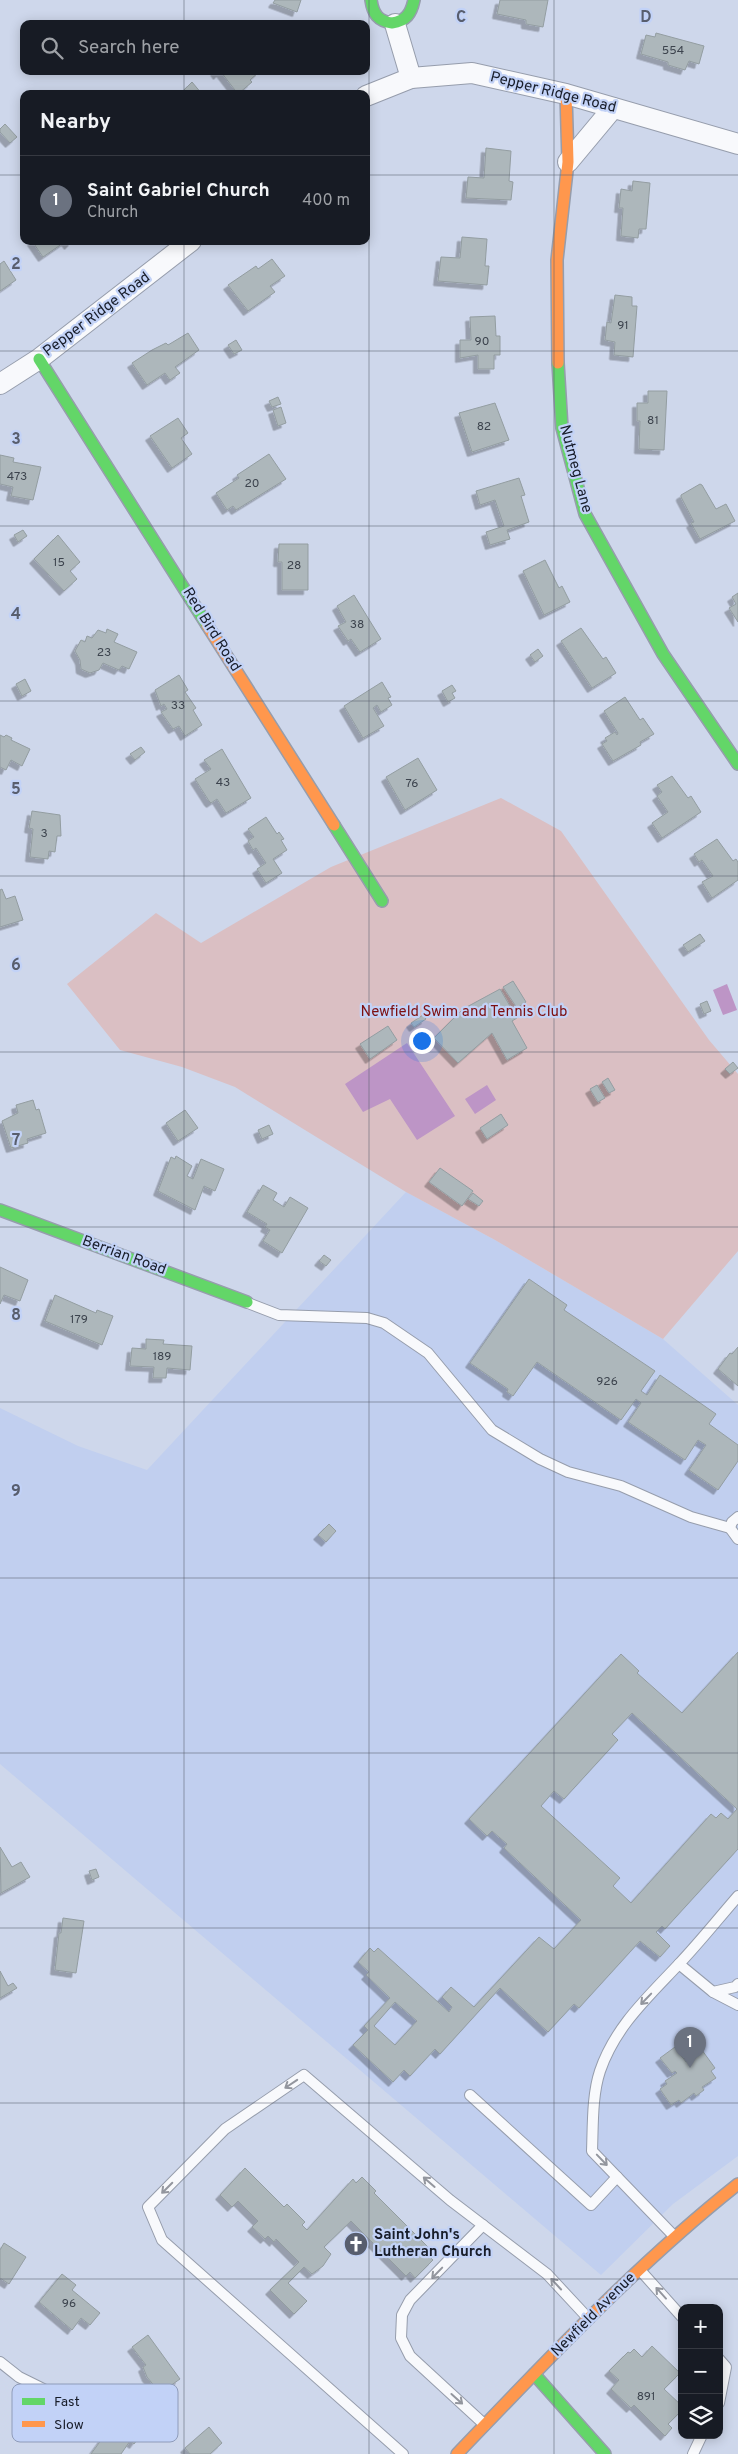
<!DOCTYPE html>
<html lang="en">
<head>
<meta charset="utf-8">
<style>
	:root { --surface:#171b24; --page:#20242c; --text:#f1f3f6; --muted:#9ea1a6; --line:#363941; --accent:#0b8043 }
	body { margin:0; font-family:Overpass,sans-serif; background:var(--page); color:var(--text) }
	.controls { position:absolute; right:15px; bottom:15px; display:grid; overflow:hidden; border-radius:10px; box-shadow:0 2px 12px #0003 }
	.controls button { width:45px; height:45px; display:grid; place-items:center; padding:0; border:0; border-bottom:1px solid var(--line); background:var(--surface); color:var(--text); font:25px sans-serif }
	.you { position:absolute; left:421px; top:1040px; width:18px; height:18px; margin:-12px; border:4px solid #fff; border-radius:50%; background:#1a73e8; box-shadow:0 0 0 8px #1a73e833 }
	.badge { display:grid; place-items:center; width:32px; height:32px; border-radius:50%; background:var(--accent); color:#fff; font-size:16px; font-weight:700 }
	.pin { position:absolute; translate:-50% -41px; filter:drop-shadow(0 1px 2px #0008) }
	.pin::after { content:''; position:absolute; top:26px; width:18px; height:15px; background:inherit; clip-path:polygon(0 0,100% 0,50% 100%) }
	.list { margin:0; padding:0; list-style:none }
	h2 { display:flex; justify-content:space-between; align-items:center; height:65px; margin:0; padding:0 20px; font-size:21px }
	h2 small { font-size:16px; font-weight:400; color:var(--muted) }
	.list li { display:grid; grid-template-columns:32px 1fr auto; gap:15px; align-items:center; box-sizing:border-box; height:90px; padding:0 20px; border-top:1px solid var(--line) }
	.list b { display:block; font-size:19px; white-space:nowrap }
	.list p { margin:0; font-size:16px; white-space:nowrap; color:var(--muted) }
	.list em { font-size:16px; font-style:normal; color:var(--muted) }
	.icon { flex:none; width:28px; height:28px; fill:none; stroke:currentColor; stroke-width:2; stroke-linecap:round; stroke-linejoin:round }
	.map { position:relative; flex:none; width:738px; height:2454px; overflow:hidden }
	.search { position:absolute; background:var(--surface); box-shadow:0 2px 12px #0003; left:20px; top:20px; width:350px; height:55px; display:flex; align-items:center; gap:12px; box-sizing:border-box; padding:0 18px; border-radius:10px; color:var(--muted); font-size:19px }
	.panel { position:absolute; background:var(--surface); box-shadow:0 2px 12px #0003; left:20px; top:90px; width:350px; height:155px; border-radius:10px }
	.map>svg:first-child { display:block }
	.built { fill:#c1cfef }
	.green { fill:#dabfc3 }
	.water { fill:#bd95c6 }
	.building { fill:#adb7bb; stroke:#939da1; fill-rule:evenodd; filter:url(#shadow) }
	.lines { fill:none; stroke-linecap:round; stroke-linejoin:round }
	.lane-casing { stroke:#969dac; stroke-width:12 }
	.street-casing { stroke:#969dac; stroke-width:22 }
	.fast-casing { stroke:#969dac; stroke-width:14 }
	.slow-casing { stroke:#969dac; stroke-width:14 }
	.lane { stroke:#f8f9fc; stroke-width:10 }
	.street { stroke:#f8f9fc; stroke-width:20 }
	.fast { stroke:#63d668; stroke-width:11 }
	.slow { stroke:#ff974d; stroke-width:11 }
	.oneway { stroke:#93969e }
	.grid { fill:none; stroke:#585e6e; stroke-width:1; stroke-opacity:0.55 }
	.labels { text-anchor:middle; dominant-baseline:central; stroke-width:4.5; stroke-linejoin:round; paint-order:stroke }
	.number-label { font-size:12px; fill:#3d444e }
	.street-label { font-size:15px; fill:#181d2a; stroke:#c2d2f7 }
	.park-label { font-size:15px; fill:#7c0f11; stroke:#c2d2f7 }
	.poi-label { font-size:15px; font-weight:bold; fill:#181d2a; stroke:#c2d2f7; text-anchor:start }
	.key { fill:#c2d2f7; stroke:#8f9cba; stroke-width:1 }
	.key-label { font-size:14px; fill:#181d2a }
	.grid-label { font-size:16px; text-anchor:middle; font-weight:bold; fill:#585e6e; stroke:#c2d2f7; stroke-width:4.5; stroke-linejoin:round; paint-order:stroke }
</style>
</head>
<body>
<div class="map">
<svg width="738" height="2454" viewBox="0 0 738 2454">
	<defs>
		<filter id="shadow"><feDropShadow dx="-4.5" dy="4.5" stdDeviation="0" flood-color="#0004"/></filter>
	</defs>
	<rect width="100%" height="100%" fill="#ced7eb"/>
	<!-- built -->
	<path class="built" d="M406 1192 495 1240 663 1339 738 1405V2156L673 2204 601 2275 0 1764V1408L78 1446 147 1470Z"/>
	<!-- green -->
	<path class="green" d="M501 798 561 831 709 1040 738 1074V1251L663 1339 495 1240 406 1192 235 1087 182 1067 120 1050 67 984 156 913 201 943 331 867Z"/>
	<!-- water -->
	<g class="water">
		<path d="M727 984 737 1010 723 1015 713 990Z"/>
		<path d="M407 1043 455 1116 417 1140 390 1099 363 1112 345 1084Z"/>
		<path d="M487 1085 496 1100 475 1114 465 1099Z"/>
	</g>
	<!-- building -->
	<g class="building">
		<path d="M275 0H301L297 12 273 3Z"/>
		<path d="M500 0H548L543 27 526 24V20L497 14Z"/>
		<path d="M656 33 704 46 699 64 689 61 685 70 668 65V62L641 54 646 35 655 37Z"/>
		<path d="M215 71H260L250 80 252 82 238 94 221 72 218 75Z"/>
		<path d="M192 82 202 94H180Z"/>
		<path d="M5 124 17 137 10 143 0 132V129Z"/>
		<path d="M486 148 511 151 509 181 513 182 511 200 466 198 468 177 484 178Z"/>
		<path d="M633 181 650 183 646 229H639L638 238 621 236 623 208H619L621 189 632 191Z"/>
		<path d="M462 237 487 239 485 266H489L487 285 438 281 441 257 460 258Z"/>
		<path d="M32 241H73L69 245 66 241 43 257Z"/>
		<path d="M272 259 285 276 270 286 275 292 248 311 228 285 256 266 258 269Z"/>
		<path d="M4 261 16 280 0 291V264Z"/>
		<path d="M615 295 632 297V306H637L633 357 614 355 615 342 605 340 607 322 611 323Z"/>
		<path d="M495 316 496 336H500V355H494V369H478V355L460 358V340H471L470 317Z"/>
		<path d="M188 333 199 350 175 367 180 373 170 380 165 373 147 385 132 363 152 350 166 343 168 345Z"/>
		<path d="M236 340 242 350 234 354 228 345Z"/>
		<path d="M648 391H667L664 450 639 449 640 421H637V403H648Z"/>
		<path d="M278 397 281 404 272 407 269 401Z"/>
		<path d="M495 403 509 440 472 452 459 413Z"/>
		<path d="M281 407 286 423 278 426 273 410Z"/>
		<path d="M178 418 188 433 181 438 192 454 172 468 150 436Z"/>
		<path d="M269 454 286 479 236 510 233 506 227 510 216 493 239 478 237 475Z"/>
		<path d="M0 455 14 458 13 462 41 467 33 500 11 496 13 487 0 484Z"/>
		<path d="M519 478 525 495 521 496 529 522 507 530 510 539 490 545 486 532 504 526 495 500 480 505 476 491Z"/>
		<path d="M700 484 702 485 716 509 726 504 735 521 700 539 691 523 694 522 681 497V495Z"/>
		<path d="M23 530 27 536 18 542 14 535Z"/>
		<path d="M58 535 80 562 70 571 77 579 64 591 34 559Z"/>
		<path d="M279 544H308V590H282V562H278Z"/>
		<path d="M545 560 559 588 562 586 570 602 544 615 523 571Z"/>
		<path d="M738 593V622L729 608 736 604 732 597Z"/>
		<path d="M354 595 381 639 360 652 351 639 348 641 338 626 346 622 337 606Z"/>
		<path d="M581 628 603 659 606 657 616 673 592 688 561 641Z"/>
		<path d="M107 629 118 634 114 642 137 652 129 669 122 666 119 670 103 663 99 670 90 673 81 669 80 660 75 651 81 640 85 642 87 636 92 638 98 630 106 633Z"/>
		<path d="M538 649 543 656 535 662 530 655Z"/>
		<path d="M179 675 188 690 185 692 196 708 193 710 202 725 185 736 179 726 173 729 161 712 167 709 164 704 161 706 155 690Z"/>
		<path d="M25 679 31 691 22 696 16 684Z"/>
		<path d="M382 682 391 697 388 698 392 705 381 712 377 705 373 708 384 726 363 738 344 706Z"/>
		<path d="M452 685 456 691 452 693 455 698 448 702 442 691Z"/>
		<path d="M625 697 640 720 643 718 654 734 640 742 641 745 613 761 602 744 607 741 605 738 615 732 617 735 618 733 604 711Z"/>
		<path d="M0 735 4 737 6 735 12 738 11 740 30 749 22 766 11 760 6 770 0 767Z"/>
		<path d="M141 747 145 752 135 760 130 754Z"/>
		<path d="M222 749 251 798 226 813 217 799 211 803 209 801 195 779 211 769 204 760Z"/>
		<path d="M418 758 437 790 405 810 386 777Z"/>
		<path d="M672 776 688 798 691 796 701 812 662 838 652 823 668 812 657 796 662 792 657 785Z"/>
		<path d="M32 811 60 815 61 836H57L55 852 49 851 48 859 30 857 33 829 29 828Z"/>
		<path d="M266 817 277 834 279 832 284 839 281 840 287 850 273 859 282 873 266 883 257 869 266 863 256 848 253 850 248 841 254 837 248 829Z"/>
		<path d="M717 839 733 861 736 859 738 862V880L712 898 702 882 713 876 702 860 699 862 694 854Z"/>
		<path d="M2 889 6 899 15 896 23 920 0 927V890Z"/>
		<path d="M700 934 705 941 688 952 683 945Z"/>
		<path d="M513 981 526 1002 517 1008 503 987Z"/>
		<path d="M500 989 517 1018 512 1021 527 1048 507 1060 492 1033 458 1063 434 1038 463 1009Z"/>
		<path d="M707 1001 711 1011 704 1014 700 1004Z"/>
		<path d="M423 1015 426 1019 414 1027 411 1023Z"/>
		<path d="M388 1026 397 1040 370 1059 360 1044Z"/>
		<path d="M733 1062 738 1068 730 1074 725 1069Z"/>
		<path d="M608 1078 615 1090 609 1093 602 1082Z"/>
		<path d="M597 1085 605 1098 598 1102 590 1089Z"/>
		<path d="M33 1100 36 1110 39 1109 46 1133 27 1139 28 1143 11 1148 2 1121 18 1113 16 1105Z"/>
		<path d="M185 1110 198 1128 178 1141 166 1123Z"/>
		<path d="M501 1114 508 1125 487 1139 480 1128Z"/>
		<path d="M269 1125 273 1134 262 1139 258 1130Z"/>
		<path d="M176 1156 192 1166 187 1176 193 1179 201 1159 224 1169 215 1191 204 1186 195 1210 158 1191 171 1157 175 1159Z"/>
		<path d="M440 1168 473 1191 462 1206 429 1182Z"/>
		<path d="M263 1185 277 1193 273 1200 284 1207 290 1197 308 1208 282 1253 263 1241 270 1230 265 1227 267 1224 247 1212Z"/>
		<path d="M473 1193 483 1201 479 1206 468 1199Z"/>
		<path d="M324 1255 331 1260 326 1266 319 1261Z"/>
		<path d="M0 1267 28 1280 20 1301 4 1295 0 1304Z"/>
		<path d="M529 1279 567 1305 564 1310 655 1371 641 1391 647 1395 660 1375 716 1414 709 1424 738 1445V1461L718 1490 689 1470 706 1445 698 1440 685 1460 628 1422 641 1403 636 1399 621 1420 537 1362 513 1396 507 1392 508 1389 470 1363Z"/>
		<path d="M55 1295 96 1313 97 1310 113 1316 102 1345 45 1321Z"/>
		<path d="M146 1339 164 1340 163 1344 192 1346 190 1370 167 1368 166 1378H153L154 1367 130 1366 132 1348 146 1349Z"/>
		<path d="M738 1347V1386L718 1369 730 1353 732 1354Z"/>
		<path d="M329 1524 336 1531 326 1542 318 1535Z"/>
		<path d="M738 1652V1849L665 1929 662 1926 656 1932 670 1946 660 1957 640 1941 579 2008 574 2004 548 2032 500 1988 440 2054 435 2049 410 2076 404 2070 393 2082 353 2045 368 2030 364 2026 390 1998 366 1975 369 1972 358 1962 370 1948 374 1952 378 1948 449 2012 452 2007 442 1997 451 1987 474 2007 539 1937 554 1949 581 1920 504 1848 507 1844 492 1831 487 1836 469 1819 621 1654 639 1671 637 1673 682 1713ZM632 1713 737 1809 728 1819 721 1813 716 1818 711 1814 631 1903 613 1886 620 1878 541 1806 554 1791 564 1799 618 1740 612 1734ZM395 2002 417 2021 395 2045 374 2026Z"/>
		<path d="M0 1847 12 1867 21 1862 30 1877 1 1893Z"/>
		<path d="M96 1869 99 1877 92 1880 89 1871Z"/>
		<path d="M63 1918 84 1921 76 1973 55 1970 59 1933H61Z"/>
		<path d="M0 1971 8 1986 13 1983 17 1988 0 1998Z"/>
		<path d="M699 2046 715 2068 711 2071 716 2078 702 2087 704 2090 696 2096 694 2093 681 2103 679 2100 671 2105 660 2089 667 2084 665 2081 677 2073 675 2071 672 2073 660 2058 675 2047 686 2062 691 2058 688 2054Z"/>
		<path d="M245 2168 284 2207 287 2204 305 2222 302 2225 307 2230 353 2179 356 2183 362 2177 376 2191 374 2193 432 2251 428 2255 433 2260 415 2278 410 2272 406 2276 351 2221 324 2247 331 2254 323 2266 312 2274 304 2267 288 2283 307 2301 294 2314 270 2290 299 2262 276 2239 274 2242 268 2236 265 2239 252 2227 258 2221 238 2201 232 2207 220 2195Z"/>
		<path d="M4 2243 26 2257 9 2284 0 2278V2250Z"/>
		<path d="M62 2274 76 2285 72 2290 100 2313 90 2325 81 2318 72 2330 39 2302Z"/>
		<path d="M148 2335 180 2379 160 2393 147 2377 143 2367 146 2365 132 2347Z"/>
		<path d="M652 2346 680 2373 664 2389 682 2406V2410L668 2424 672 2428 665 2436 634 2405 631 2408 611 2389 619 2380 609 2371 628 2352 630 2353 634 2349 642 2357Z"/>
		<path d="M128 2416 146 2428 134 2444 130 2441 121 2454H91L112 2425 118 2429Z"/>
		<path d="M209 2427 222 2443 210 2454H190L185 2448Z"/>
	</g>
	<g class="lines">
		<!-- lane casing -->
		<g class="lane-casing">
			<g id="lane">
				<path d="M248 1303 279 1315 367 1318 384 1323 428 1353 492 1430 540 1459 568 1472 621 1486 691 1517 730 1528"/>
				<path d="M738 1517 732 1522 730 1528 738 1539"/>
				<path d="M679 1964 713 1992 738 2005"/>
				<path d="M713 1992 735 1987 738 1984"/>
				<path d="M470 2095 591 2205 617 2177"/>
				<path d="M483 2225 410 2300 402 2315 401 2338 410 2356 485 2425"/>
				<path d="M674 2236 592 2151C593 2125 592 2095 600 2071 615 2027 647 1998 678 1965 699 1943 718 1919 738 1896"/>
				<path d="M640 2270 682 2317"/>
				<path d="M719 2359 726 2367 719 2403"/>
				<path d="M0 2362 19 2377 96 2415"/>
				<path d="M403 2454 162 2240 148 2207 225 2129 304 2075 450 2200 547 2274 587 2317"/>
				<path d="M693 2454 702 2435"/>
			</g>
		</g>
		<!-- street casing -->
		<g class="street-casing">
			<g id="street">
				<path d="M395 24 411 78"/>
				<path d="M366 96 411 78 472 73 566 94 738 144"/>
				<path d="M568 162 613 108"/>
				<path d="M0 384 39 359 191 241"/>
			</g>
		</g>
		<!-- fast casing -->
		<g class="fast-casing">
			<g id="fast">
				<path d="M371 0C373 14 378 21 392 23 406 21 411 14 414 0"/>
				<path d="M39 359 207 625"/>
				<path d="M558 363 562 428 585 514 663 654 738 764"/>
				<path d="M334 825 382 901"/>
				<path d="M0 1210 247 1302"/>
				<path d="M534 2374 605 2454"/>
			</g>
		</g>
		<!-- slow casing -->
		<g class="slow-casing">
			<g id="slow">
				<path d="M558 363 557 260 568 162 566 94"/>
				<path d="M207 625 334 825"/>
				<path d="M457 2454C547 2360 636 2265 738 2184"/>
			</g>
		</g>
		<!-- lane -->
		<use href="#lane" class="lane"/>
		<!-- street -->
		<use href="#street" class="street"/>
		<!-- fast -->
		<use href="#fast" class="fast"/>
		<!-- slow -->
		<use href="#slow" class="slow"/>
	</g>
	<!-- one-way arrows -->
	<defs><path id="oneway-shaft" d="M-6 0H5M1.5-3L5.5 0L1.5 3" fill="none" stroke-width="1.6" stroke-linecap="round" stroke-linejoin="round" transform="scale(1.25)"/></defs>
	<g class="oneway">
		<use href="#oneway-shaft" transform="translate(646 1999) rotate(134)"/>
		<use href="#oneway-shaft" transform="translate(291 2084) rotate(146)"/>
		<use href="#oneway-shaft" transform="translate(602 2160) rotate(46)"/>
		<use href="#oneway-shaft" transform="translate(429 2182) rotate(-139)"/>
		<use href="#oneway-shaft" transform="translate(167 2188) rotate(135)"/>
		<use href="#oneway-shaft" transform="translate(437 2273) rotate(134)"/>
		<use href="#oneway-shaft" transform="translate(556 2284) rotate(-133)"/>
		<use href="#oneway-shaft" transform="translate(661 2293) rotate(-132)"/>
		<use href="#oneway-shaft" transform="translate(457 2399) rotate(42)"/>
	</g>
	<!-- grid -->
	<path class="grid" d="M184 0V24M369 0V2454M554 0V2454M184 71V94M0 175H24M366 175H738M184 241V2454M0 351H738M0 526H738M0 701H738M0 876H738M0 1052H738M0 1227H738M0 1402H738M0 1578H738M0 1753H738M0 1928H738M0 2103H738M0 2279H738"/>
	<!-- icons -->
	<defs>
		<g id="church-disc" transform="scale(1.25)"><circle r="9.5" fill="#585e6e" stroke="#c2d2f7"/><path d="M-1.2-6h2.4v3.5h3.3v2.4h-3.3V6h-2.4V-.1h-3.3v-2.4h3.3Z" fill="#fff"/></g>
	</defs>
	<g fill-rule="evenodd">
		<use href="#church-disc" x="356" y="2244"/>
	</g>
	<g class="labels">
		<!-- number labels -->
		<g class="number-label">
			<text x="673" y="51">554</text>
			<text x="623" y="326">91</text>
			<text x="482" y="342">90</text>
			<text x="653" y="421">81</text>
			<text x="484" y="427">82</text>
			<text x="17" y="477">473</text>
			<text x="252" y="484">20</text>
			<text x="59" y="563">15</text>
			<text x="294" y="566">28</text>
			<text x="357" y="625">38</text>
			<text x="104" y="653">23</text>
			<text x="178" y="706">33</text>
			<text x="223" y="783">43</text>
			<text x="412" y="784">76</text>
			<text x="44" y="834">3</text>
			<text x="79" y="1320">179</text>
			<text x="162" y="1357">189</text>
			<text x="607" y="1382">926</text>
			<text x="69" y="2304">96</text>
			<text x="646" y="2397">891</text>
		</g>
		<!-- street labels -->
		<g class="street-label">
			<text transform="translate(553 93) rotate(14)">Pepper Ridge Road</text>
			<text transform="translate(97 315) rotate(-37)">Pepper Ridge Road</text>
			<text transform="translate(575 469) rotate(75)">Nutmeg Lane</text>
			<text transform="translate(211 630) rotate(58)">Red Bird Road</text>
			<text transform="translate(124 1256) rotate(20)">Berrian Road</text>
			<text transform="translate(594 2315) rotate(-45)">Newfield Avenue</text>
		</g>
		<!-- park labels -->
		<g class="park-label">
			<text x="464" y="1012">Newfield Swim and Tennis Club</text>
		</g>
		<!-- poi labels -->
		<g class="poi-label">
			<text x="374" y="2235">Saint John's<tspan x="374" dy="17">Lutheran Church</tspan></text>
		</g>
	</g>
	<!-- legend -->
	<rect x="12" y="2384" width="166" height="58" rx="8" class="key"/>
	<rect x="22" y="2398" width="23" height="7" fill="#63d668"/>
	<rect x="22" y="2421" width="23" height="6" fill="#ff974d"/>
	<g class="key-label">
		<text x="54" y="2406">Fast</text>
		<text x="54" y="2429">Slow</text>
	</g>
	<g class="grid-label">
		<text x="461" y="22">C</text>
		<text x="646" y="22">D</text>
		<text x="16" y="269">2</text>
		<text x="16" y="444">3</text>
		<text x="16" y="619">4</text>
		<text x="16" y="794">5</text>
		<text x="16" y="970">6</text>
		<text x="16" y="1145">7</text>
		<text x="16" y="1320">8</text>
		<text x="16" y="1496">9</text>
	</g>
</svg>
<div class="controls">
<button>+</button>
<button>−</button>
<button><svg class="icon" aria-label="layers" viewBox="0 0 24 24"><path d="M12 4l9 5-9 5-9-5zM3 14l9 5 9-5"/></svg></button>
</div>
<div class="you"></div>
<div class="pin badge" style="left:690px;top:2068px;background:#6b7280">1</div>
<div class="search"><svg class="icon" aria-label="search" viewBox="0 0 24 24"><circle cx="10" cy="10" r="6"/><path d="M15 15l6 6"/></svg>Search here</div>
<section class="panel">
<h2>Nearby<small></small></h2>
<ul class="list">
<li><span class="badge" style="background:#6b7280">1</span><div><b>Saint Gabriel Church</b><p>Church</p></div><em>400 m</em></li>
</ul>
</section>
</div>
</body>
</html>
